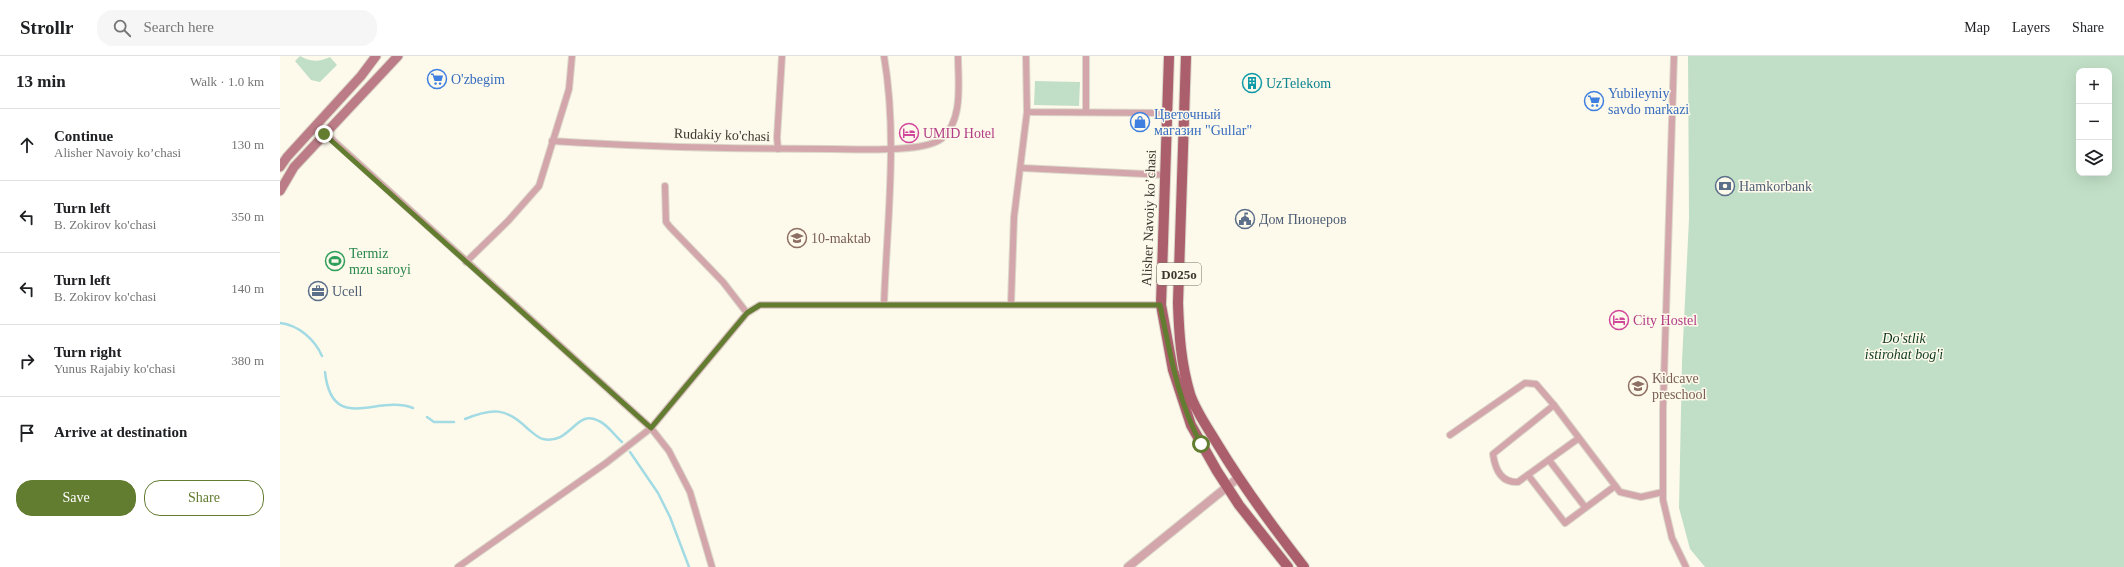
<!DOCTYPE html>
<html lang="en">
<head>
<meta charset="utf-8">
<style>
	:root { --surface:#fff; --page:#f6f6f6; --text:#202124; --muted:#757577; --line:#e0e0e0; --accent:#627c30 }
	body { margin:0; font-family:"Times New Roman",serif; background:var(--page); color:var(--text) }
	.controls { position:absolute; right:12px; top:12px; display:grid; overflow:hidden; border-radius:8px; box-shadow:0 4px 16px #0002 }
	.controls button { width:36px; height:36px; display:grid; place-items:center; padding:0; border:0; border-bottom:1px solid var(--line); background:var(--surface); color:var(--text); font:20px sans-serif }
	.stop { position:absolute; width:12px; height:12px; margin:-9px; border:3px solid #627c30; border-radius:50%; background:#fff }
	.stop.end { background:#627c30; border-color:#fff; box-shadow:0 1px 4px #0008 }
	.list { margin:0; padding:0; list-style:none }
	h2 { display:flex; justify-content:space-between; align-items:center; height:52px; margin:0; padding:0 16px; font-size:17px }
	h2 small { font-size:13px; font-weight:400; color:var(--muted) }
	.list li { display:grid; grid-template-columns:26px 1fr auto; gap:12px; align-items:center; box-sizing:border-box; height:72px; padding:0 16px; border-top:1px solid var(--line) }
	.list b { display:block; font-size:15px; white-space:nowrap }
	.list p { margin:0; font-size:13px; white-space:nowrap; color:var(--muted) }
	.list em { font-size:13px; font-style:normal; color:var(--muted) }
	.actions { display:flex; gap:8px; padding:12px 16px }
	.actions a { flex:1; padding:9px 0; border:1px solid var(--accent); border-radius:16px; text-align:center; font-size:14px; color:var(--accent) }
	.actions .main { background:var(--accent); color:#fff }
	.icon { flex:none; width:22px; height:22px; fill:none; stroke:currentColor; stroke-width:2; stroke-linecap:round; stroke-linejoin:round }
	.map { position:relative; flex:none; width:1844px; height:511px; overflow:hidden }
	header { display:flex; align-items:center; gap:24px; box-sizing:border-box; height:56px; padding:0 20px; background:var(--surface); border-bottom:1px solid var(--line) }
	header strong { font-size:19px }
	nav { display:flex; gap:22px; margin-inline-start:auto; font-size:14px }
	.search { width:280px; height:36px; background:var(--page); display:flex; align-items:center; gap:10px; box-sizing:border-box; padding:0 14px; border-radius:16px; color:var(--muted); font-size:15px }
	main { display:flex }
	aside { flex:1; background:var(--surface) }
	.map>svg:first-child { display:block }
	.green { fill:#c1dfc7; fill-rule:evenodd }
	.lines { fill:none; stroke-linecap:round; stroke-linejoin:round }
	.stream { stroke:#a2dbe4; stroke-width:2.5 }
	.minor-casing { stroke:#dbd7c9; stroke-width:8 }
	.tertiary-casing { stroke:#dbd7c9; stroke-width:10 }
	.secondary-casing { stroke:#dbd7c9; stroke-width:11 }
	.primary-casing { stroke:#dbd7c9; stroke-width:12 }
	.minor { stroke:#d3a6ac; stroke-width:6 }
	.tertiary { stroke:#d3a6ac; stroke-width:8 }
	.secondary { stroke:#bc7c87; stroke-width:9 }
	.primary { stroke:#ab5e6c; stroke-width:10 }
	.route { stroke:#627c30; stroke-width:5 }
	.labels { text-anchor:middle; dominant-baseline:central; stroke-width:3; stroke-linejoin:round; paint-order:stroke }
	.shield { fill:#fefaeb; stroke:#757267; stroke-width:1 }
	.shield-label { font-size:13px; font-weight:bold; fill:#3a382e }
	.shop-label { font-size:14px; fill:#366cbe; stroke:#fefaeb; text-anchor:start }
	.culture-label { font-size:14px; fill:#0d838f; stroke:#fefaeb; text-anchor:start }
	.hotel-label { font-size:14px; fill:#b23c85; stroke:#fefaeb; text-anchor:start }
	.street-label { font-size:14px; fill:#3a382e; stroke:#fefaeb }
	.service-label { font-size:14px; fill:#4e5e75; stroke:#fefaeb; text-anchor:start }
	.education-label { font-size:14px; fill:#785e54; stroke:#fefaeb; text-anchor:start }
	.leisure-label { font-size:14px; fill:#27864d; stroke:#fefaeb; text-anchor:start }
	.park-label { font-size:14px; font-style:italic; fill:#0d3a1d; stroke:#fefaeb }
</style>
</head>
<body>
<header>
<strong>Strollr</strong>
<div class="search"><svg class="icon" aria-label="search" viewBox="0 0 24 24"><circle cx="10" cy="10" r="6"/><path d="M15 15l6 6"/></svg>Search here</div>
<nav><a>Map</a><a>Layers</a><a>Share</a></nav>
</header>
<main>
<aside>
<h2>13 min<small>Walk · 1.0 km</small></h2>
<ul class="list">
<li><svg class="icon" aria-label="ahead" viewBox="0 0 24 24"><path d="M12 20V5M6 11l6-6 6 6"/></svg><div><b>Continue</b><p>Alisher Navoiy ko’chasi</p></div><em>130 m</em></li>
<li><svg class="icon" aria-label="left" viewBox="0 0 24 24"><path d="M17 20v-9H6M10 6l-5 5 5 5"/></svg><div><b>Turn left</b><p>B. Zokirov ko'chasi</p></div><em>350 m</em></li>
<li><svg class="icon" aria-label="left" viewBox="0 0 24 24"><path d="M17 20v-9H6M10 6l-5 5 5 5"/></svg><div><b>Turn left</b><p>B. Zokirov ko'chasi</p></div><em>140 m</em></li>
<li><svg class="icon" aria-label="right" viewBox="0 0 24 24"><path d="M7 20v-9h11M14 6l5 5-5 5"/></svg><div><b>Turn right</b><p>Yunus Rajabiy ko'chasi</p></div><em>380 m</em></li>
<li><svg class="icon" aria-label="arrive" viewBox="0 0 24 24"><path d="M6 21V4h12l-3 4 3 4H6"/></svg><div><b>Arrive at destination</b></div></li>
</ul>
<div class="actions"><a class="main">Save</a><a>Share</a></div>
</aside>
<div class="map">
<svg width="1844" height="511" viewBox="0 0 1844 511">
	<rect width="100%" height="100%" fill="#fefaeb"/>
	<!-- green -->
	<g class="green">
		<path d="M20 0C30 6 39 6 50 1L57 9 40 26 31 24 15 5Z"/>
		<path d="M1408 0H1844V511H1425L1410 493 1399 452 1402 305 1409 163ZM1799 15H1829V117H1799Z"/>
		<path d="M755 25 800 26 799 50 754 49Z"/>
	</g>
	<g class="lines">
		<!-- stream -->
		<g class="stream">
			<path d="M0 267C19 269 35 284 42 300"/>
			<path d="M45 316C52 379 97 338 133 352"/>
			<path d="M147 361 154 366H174"/>
			<path d="M185 363C212 352 226 351 248 373 252 376 258 382 263 383 291 389 296 352 319 365 328 369 335 380 342 386"/>
			<path d="M350 396 378 437 390 461 409 511"/>
		</g>
		<!-- minor casing -->
		<g class="minor-casing">
			<g id="minor">
				<path d="M746 0 747 56 887 57"/>
				<path d="M1394 0 1383 353V444L1392 482 1406 511"/>
				<path d="M806 56V0"/>
				<path d="M36 69 371 372 389 395 410 436 432 511"/>
				<path d="M272 85C365 91 458 93 551 93 574 93 643 97 661 83 684 65 678 25 678 0"/>
				<path d="M498 93 497 82 502 0"/>
				<path d="M742 112 885 119"/>
				<path d="M385 130 386 166 390 171 443 226 467 257"/>
				<path d="M186 206 228 165 259 130 289 33 292 0"/>
				<path d="M604 248C607 165 618 82 604 0"/>
				<path d="M731 248 734 161 747 56"/>
				<path d="M1170 379 1245 327 1256 328 1274 349"/>
				<path d="M1299 382 1238 426C1221 427 1215 413 1213 398L1274 349 1340 436 1361 441 1383 436"/>
				<path d="M1269 404 1305 451"/>
				<path d="M1248 419 1285 467 1335 430"/>
				<path d="M178 511 326 407 371 372 467 257 480 249H881"/>
			</g>
		</g>
		<!-- tertiary casing -->
		<g class="tertiary-casing">
			<path id="tertiary" d="M848 511 958 422"/>
		</g>
		<!-- secondary casing -->
		<g class="secondary-casing">
			<g id="secondary">
				<path d="M0 111 7 101 81 20 96 0"/>
				<path d="M0 135 14 111 118 0"/>
			</g>
		</g>
		<!-- primary casing -->
		<g class="primary-casing">
			<g id="primary">
				<path d="M889 0 881 249 893 314 911 369 937 415 959 449 1008 511"/>
				<path d="M906 0 898 247C899 278 901 308 910 338 916 356 928 372 938 389 964 432 993 471 1024 511"/>
			</g>
		</g>
		<!-- minor -->
		<use href="#minor" class="minor"/>
		<!-- tertiary -->
		<use href="#tertiary" class="tertiary"/>
		<!-- secondary -->
		<use href="#secondary" class="secondary"/>
		<!-- primary -->
		<use href="#primary" class="primary"/>
	</g>
	<g class="lines">
		<!-- route -->
		<path class="route" d="M44 78 371 372 467 257 480 249H880C890 297 898 346 921 388"/>
	</g>
	<!-- icons -->
	<defs>
		<g id="supermarket-ring" transform="scale(1)"><circle r="9.5" fill="#fefaeb" stroke="#3f7fe0" stroke-width="1.5"/><path d="M-6-5.5h2.5l.6 2H6L4.5 2H-2.5L-4.4-4H-6ZM-1.5 3.2a1.3 1.3 0 1 0 .1 0ZM3 3.2a1.3 1.3 0 1 0 .1 0Z" fill="#3f7fe0"/></g>
		<g id="building-ring" transform="scale(1)"><circle r="9.5" fill="#fefaeb" stroke="#0f9aa8" stroke-width="1.5"/><path d="M-4-6H4V6H1V3H-1V6H-4ZM-2.5-4.3h1.7v1.8h-1.7ZM.8-4.3h1.7v1.8H.8ZM-2.5-1h1.7V.8h-1.7ZM.8-1h1.7V.8H.8Z" fill="#0f9aa8"/></g>
		<g id="shop-ring" transform="scale(1)"><circle r="9.5" fill="#fefaeb" stroke="#3f7fe0" stroke-width="1.5"/><path d="M-5-2.5h2.3a2.7 3.5 0 0 1 5.4 0H5L5.5 6h-11ZM-1.5-2.5h3a1.5 2.3 0 0 0-3 0Z" fill="#3f7fe0"/></g>
		<g id="hotel-ring" transform="scale(1)"><circle r="9.5" fill="#fefaeb" stroke="#d1479c" stroke-width="1.5"/><path d="M-6-4.5h1.5V1H6V5H4.5V3h-9V5H-6ZM-4 0a1.8 1.8 0 1 1 3.6 0ZM.5 0V-2.5h3Q6-2.5 6 0Z" fill="#d1479c"/></g>
		<g id="bank-ring" transform="scale(1)"><circle r="9.5" fill="#fefaeb" stroke="#5c6f8a" stroke-width="1.5"/><path d="M-6-4H6V4H-6ZM0-2.3a2.3 2.3 0 1 0 0 4.6a2.3 2.3 0 1 0 0-4.6Z" fill="#5c6f8a"/></g>
		<g id="civic-ring" transform="scale(1)"><circle r="9.5" fill="#fefaeb" stroke="#5c6f8a" stroke-width="1.5"/><path d="M-.6-6.5H3V-4.5H.6V-3L4-1V1h2V6H-6V1h2V-1L-.6-3ZM-1.2 2.5V6h2.4V2.5Z" fill="#5c6f8a"/></g>
		<g id="school-ring" transform="scale(1)"><circle r="9.5" fill="#fefaeb" stroke="#8d6e63" stroke-width="1.5"/><path d="M0-5L7-2L0 1L-7-2ZM-4 1L0 2.5L4 1V4Q0 6-4 4Z" fill="#8d6e63"/></g>
		<g id="stadium-ring" transform="scale(1)"><circle r="9.5" fill="#fefaeb" stroke="#2e9e5b" stroke-width="1.5"/><path d="M0-5a6.5 5 0 1 0 0 10a6.5 5 0 1 0 0-10ZM-3.5-1.8h7v3.6h-7Z" fill="#2e9e5b"/></g>
		<g id="office-ring" transform="scale(1)"><circle r="9.5" fill="#fefaeb" stroke="#5c6f8a" stroke-width="1.5"/><path d="M-6-3h4V-5.5h4V-3h4V5H-6ZM-1-4.5V-3h2v-1.5ZM-6 0V1H6V0Z" fill="#5c6f8a"/></g>
	</defs>
	<g fill-rule="evenodd">
		<use href="#supermarket-ring" x="157" y="23"/>
		<use href="#building-ring" x="972" y="27"/>
		<use href="#supermarket-ring" x="1314" y="45"/>
		<use href="#shop-ring" x="860" y="66"/>
		<use href="#hotel-ring" x="629" y="77"/>
		<use href="#bank-ring" x="1445" y="130"/>
		<use href="#civic-ring" x="965" y="163"/>
		<use href="#school-ring" x="517" y="182"/>
		<use href="#stadium-ring" x="55" y="205"/>
		<use href="#office-ring" x="38" y="235"/>
		<use href="#hotel-ring" x="1339" y="264"/>
		<use href="#school-ring" x="1358" y="330"/>
	</g>
	<g class="labels">
		<!-- shield labels -->
		<rect class="shield" x="877" y="207" width="44" height="22" rx="3"/>
		<g class="shield-label">
			<text x="899" y="218">D025o</text>
		</g>
		<!-- shop labels -->
		<g class="shop-label">
			<text x="171" y="23">O'zbegim</text>
			<text x="1328" y="37">Yubileyniy<tspan x="1328" dy="16">savdo markazi</tspan></text>
			<text x="874" y="58">Цветочный<tspan x="874" dy="16">магазин "Gullar"</tspan></text>
		</g>
		<!-- culture labels -->
		<g class="culture-label">
			<text x="986" y="27">UzTelekom</text>
		</g>
		<!-- hotel labels -->
		<g class="hotel-label">
			<text x="643" y="77">UMID Hotel</text>
			<text x="1353" y="264">City Hostel</text>
		</g>
		<!-- street labels -->
		<g class="street-label">
			<text transform="translate(442 79) rotate(2)">Rudakiy ko'chasi</text>
			<text transform="translate(869 162) rotate(-88)">Alisher Navoiy ko’chasi</text>
		</g>
		<!-- service labels -->
		<g class="service-label">
			<text x="1459" y="130">Hamkorbank</text>
			<text x="979" y="163">Дом Пионеров</text>
			<text x="52" y="235">Ucell</text>
		</g>
		<!-- education labels -->
		<g class="education-label">
			<text x="531" y="182">10-maktab</text>
			<text x="1372" y="322">Kidcave<tspan x="1372" dy="16">preschool</tspan></text>
		</g>
		<!-- leisure labels -->
		<g class="leisure-label">
			<text x="69" y="197">Termiz<tspan x="69" dy="16">mzu saroyi</tspan></text>
		</g>
		<!-- park labels -->
		<g class="park-label">
			<text x="1624" y="282">Do'stlik<tspan x="1624" dy="16">istirohat bog'i</tspan></text>
		</g>
	</g>
</svg>
<div class="controls">
<button>+</button>
<button>−</button>
<button><svg class="icon" aria-label="layers" viewBox="0 0 24 24"><path d="M12 4l9 5-9 5-9-5zM3 14l9 5 9-5"/></svg></button>
</div>
<div class="stop" style="left:921px;top:388px"></div>
<div class="stop end" style="left:44px;top:78px"></div>
</div>
</main>
</body>
</html>
